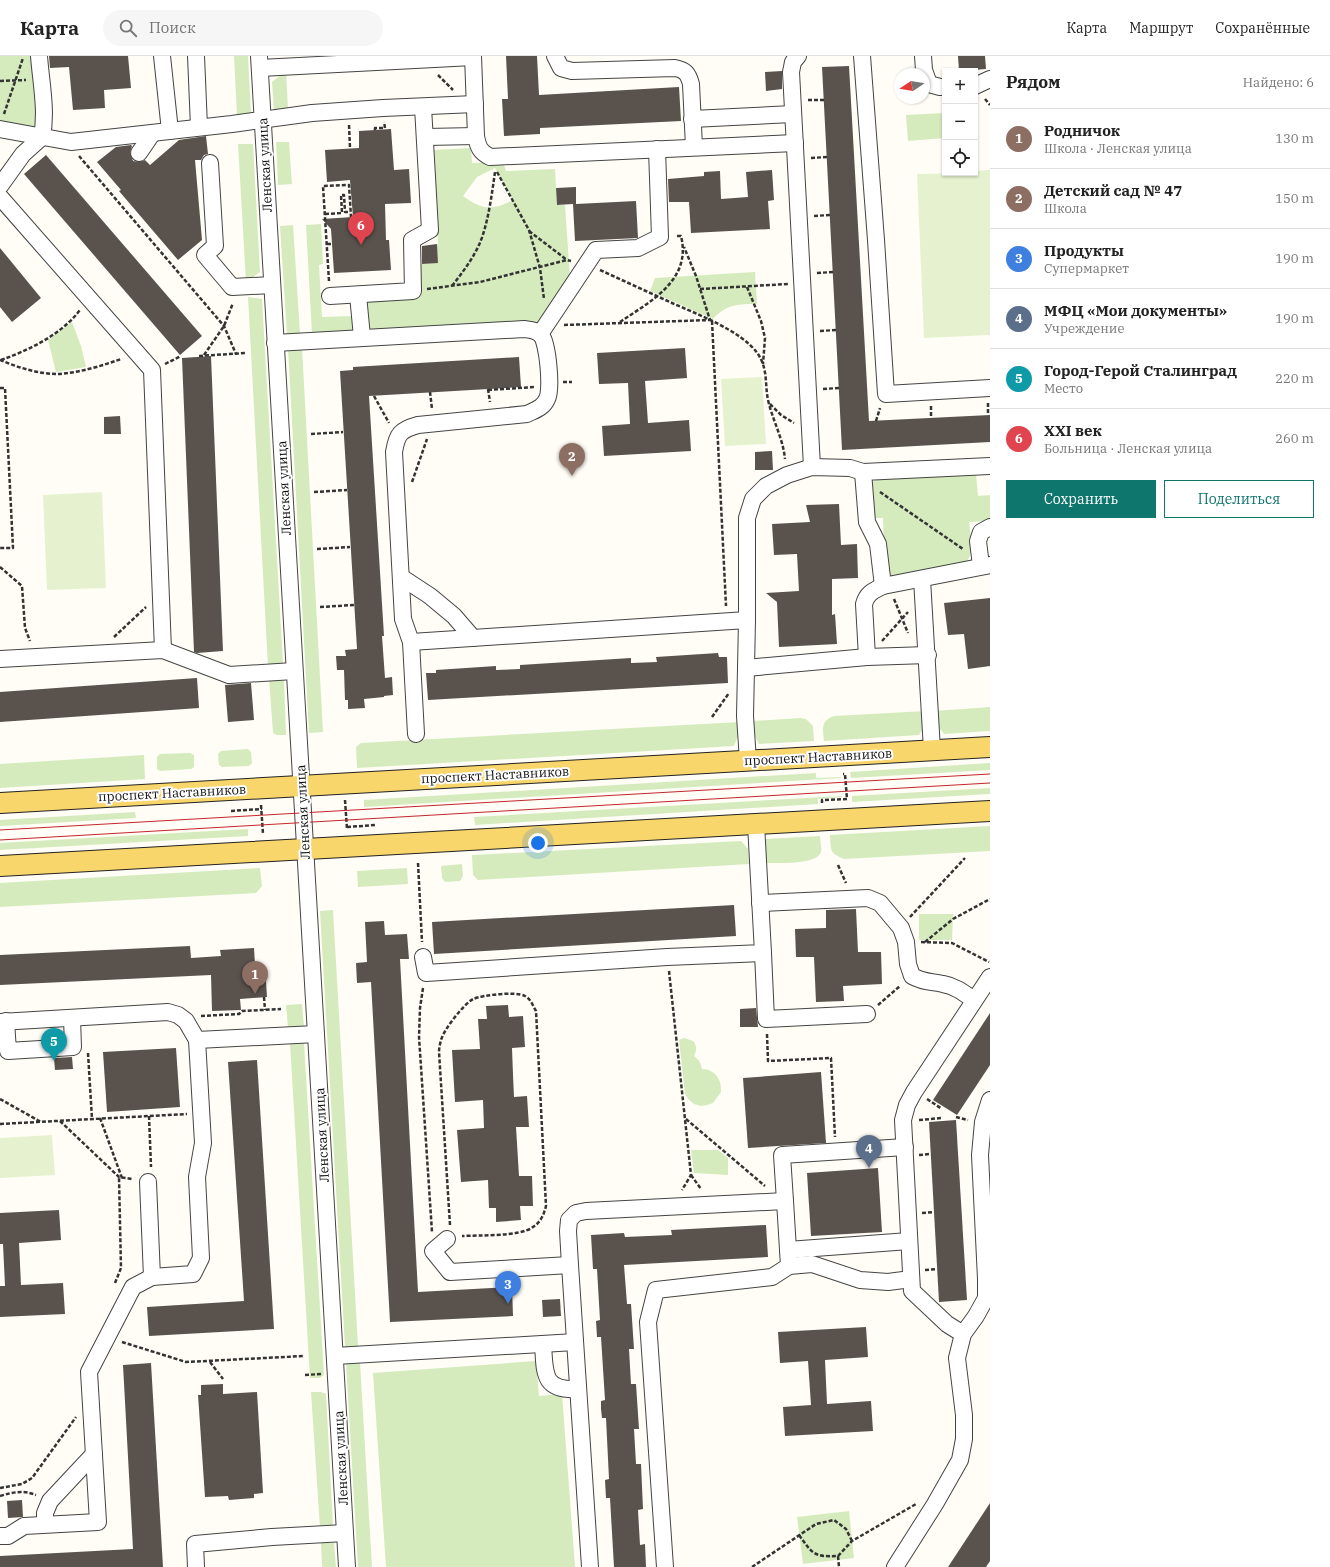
<!DOCTYPE html>
<html lang="ru">
<head>
<meta charset="utf-8">
<style>
	:root { --surface:#fff; --page:#f6f6f6; --text:#222; --muted:#767676; --line:#e0e0e0; --accent:#0f766e }
	body { margin:0; font-family:"IBM Plex Serif",serif; background:var(--page); color:var(--text) }
	.controls { position:absolute; right:12px; top:12px; display:grid; overflow:hidden; border-radius:0px; box-shadow:0 1px 3px #0004 }
	.controls button { width:36px; height:36px; display:grid; place-items:center; padding:0; border:0; border-bottom:1px solid var(--line); background:var(--surface); color:var(--text); font:20px sans-serif }
	.compass { position:absolute; left:894px; top:12px; width:36px; height:36px; border-radius:50%; background:var(--surface); box-shadow:0 1px 3px #0004; rotate:258deg }
	.you { position:absolute; left:538px; top:787px; width:14px; height:14px; margin:-10px; border:3px solid #fff; border-radius:50%; background:#1a73e8; box-shadow:0 0 0 6px #1a73e833 }
	.badge { display:grid; place-items:center; width:26px; height:26px; border-radius:50%; background:var(--accent); color:#fff; font-size:13px; font-weight:700 }
	.pin { position:absolute; translate:-50% -33px; filter:drop-shadow(0 1px 2px #0008) }
	.pin::after { content:''; position:absolute; top:21px; width:14px; height:12px; background:inherit; clip-path:polygon(0 0,100% 0,50% 100%) }
	.list { margin:0; padding:0; list-style:none }
	h2 { display:flex; justify-content:space-between; align-items:center; height:52px; margin:0; padding:0 16px; font-size:17px }
	h2 small { font-size:13px; font-weight:400; color:var(--muted) }
	.list li { display:grid; grid-template-columns:26px 1fr auto; gap:12px; align-items:center; box-sizing:border-box; height:60px; padding:0 16px; border-top:1px solid var(--line) }
	.list b { display:block; font-size:15px; white-space:nowrap }
	.list p { margin:0; font-size:13px; white-space:nowrap; color:var(--muted) }
	.list em { font-size:13px; font-style:normal; color:var(--muted) }
	.actions { display:flex; gap:8px; padding:12px 16px }
	.actions a { flex:1; padding:9px 0; border:1px solid var(--accent); border-radius:0px; text-align:center; font-size:14px; color:var(--accent) }
	.actions .main { background:var(--accent); color:#fff }
	.icon { flex:none; width:22px; height:22px; fill:none; stroke:currentColor; stroke-width:2; stroke-linecap:round; stroke-linejoin:round }
	.map { position:relative; flex:none; width:990px; height:1511px; overflow:hidden }
	header { display:flex; align-items:center; gap:24px; box-sizing:border-box; height:56px; padding:0 20px; background:var(--surface); border-bottom:1px solid var(--line) }
	header strong { font-size:19px }
	nav { display:flex; gap:22px; margin-inline-start:auto; font-size:14px }
	.search { width:280px; height:36px; background:var(--page); display:flex; align-items:center; gap:10px; box-sizing:border-box; padding:0 14px; border-radius:22px; color:var(--muted); font-size:15px }
	main { display:flex }
	aside { flex:1; background:var(--surface) }
	.map>svg:first-child { display:block }
	.green { fill:#d5ebbd; fill-rule:evenodd }
	.pitch { fill:#e6f2cf }
	.building { fill:#5a524d }
	.lines { fill:none; stroke-linecap:round; stroke-linejoin:round }
	.minor-casing { stroke:#444; stroke-width:18 }
	.major-casing { stroke:#222; stroke-width:22 }
	.path { stroke:#333; stroke-width:2.5; stroke-dasharray:4 2; stroke-linecap:butt }
	.minor { stroke:#fff; stroke-width:16 }
	.major { stroke:#f9d66b; stroke-width:20 }
	.tram { stroke:#c4262e; stroke-width:1 }
	.labels { text-anchor:middle; dominant-baseline:central; stroke-width:4; stroke-linejoin:round; paint-order:stroke }
	.street-label { font-size:13px; fill:#111; stroke:#fff }
</style>
</head>
<body>
<header>
<strong>Карта</strong>
<div class="search"><svg class="icon" aria-label="search" viewBox="0 0 24 24"><circle cx="10" cy="10" r="6"/><path d="M15 15l6 6"/></svg>Поиск</div>
<nav><a>Карта</a><a>Маршрут</a><a>Сохранённые</a></nav>
</header>
<main>
<div class="map">
<svg width="990" height="1511" viewBox="0 0 990 1511">
	<rect width="100%" height="100%" fill="#fffdf5"/>
	<!-- green -->
	<g class="green">
		<path d="M0 0H33L37 55 35 73 0 68Z"/>
		<path d="M234 0H248L251 57 237 59Z"/>
		<path d="M286 15 288 54 274 55 272 26Z"/>
		<path d="M945 57V82L908 85 906 59Z"/>
		<path d="M276 86H289L292 128 278 129Z"/>
		<path d="M238 88H253L260 216 246 226Z"/>
		<path d="M471 92 472 107 503 106 506 115 555 113 557 149H565L570 222 540 266 365 277 363 244 416 239 421 208 438 206 437 189 438 188 434 94ZM495 112 513 144C492 155 482 154 463 140L477 121Z"/>
		<path d="M321 168 323 208 319 209 322 261 354 260 355 275 312 278 306 169Z"/>
		<path d="M293 169 300 278 287 279 280 170Z"/>
		<path d="M755 216 757 248C738 248 727 248 713 263L650 235 655 222Z"/>
		<path d="M248 241 262 243 283 607 277 611H268Z"/>
		<path d="M72 266 81 290 86 311 56 316 48 284Z"/>
		<path d="M288 292H302L323 676 309 677Z"/>
		<path d="M976 418 978 440 990 439V465L969 466C970 478 975 497 966 506L892 523 885 518 883 462H874L870 427 881 422Z"/>
		<path d="M277 621 284 624 286 679H277L273 677 269 622Z"/>
		<path d="M990 651V675L944 678 935 666V655Z"/>
		<path d="M926 655V667L919 679 824 685C823 673 820 665 834 660Z"/>
		<path d="M801 662 806 663 813 670 814 685 759 688 753 676V665Z"/>
		<path d="M739 666V677L734 690 357 712 356 691 361 687Z"/>
		<path d="M248 693 251 696 252 707 249 710 222 711 219 709 218 698 221 695Z"/>
		<path d="M190 697 194 699V711L191 713 160 715 157 713V701L160 698Z"/>
		<path d="M144 699 145 723 0 732V708Z"/>
		<path d="M990 707V714L851 722 850 716Z"/>
		<path d="M816 717V722L841 721V722L364 751V744Z"/>
		<path d="M990 732V738L852 746V740Z"/>
		<path d="M842 740V741L818 743V748L475 769 474 761Z"/>
		<path d="M135 756 136 762 0 770V764Z"/>
		<path d="M990 770V795L844 803C829 797 831 794 830 779Z"/>
		<path d="M248 773V780L0 794V787Z"/>
		<path d="M820 780C820 785 822 791 821 796 817 809 777 807 765 807L763 791 765 783Z"/>
		<path d="M741 785 748 793 749 808 478 824 473 819 472 799Z"/>
		<path d="M462 808 463 820 460 825 445 826 442 822 441 810Z"/>
		<path d="M260 812 262 830 256 837 0 851V827Z"/>
		<path d="M407 812 408 828 358 831 357 815Z"/>
		<path d="M333 854 358 1290 345 1291 320 855Z"/>
		<path d="M919 858H953L952 884H919Z"/>
		<path d="M302 948 304 971 288 972 286 949Z"/>
		<path d="M684 982 693 985C697 990 697 994 694 1000 699 1004 701 1007 702 1013 715 1013 722 1024 721 1036L713 1047 707 1049 701 1050 694 1048 689 1044 685 1038 679 984Z"/>
		<path d="M290 987H304L324 1319 320 1322H310Z"/>
		<path d="M691 1094H718L728 1102V1119L694 1117Z"/>
		<path d="M536 1305 539 1340 562 1338 575 1511H386L373 1317Z"/>
		<path d="M360 1306 372 1511H358L346 1307Z"/>
		<path d="M311 1336H321L326 1338 333 1470 320 1472Z"/>
		<path d="M849 1455 854 1502 803 1508 797 1461Z"/>
		<path d="M321 1486 334 1487 336 1511H322Z"/>
	</g>
	<!-- pitch -->
	<g class="pitch">
		<path d="M990 114V279L924 282 917 118 975 117V115Z"/>
		<path d="M762 321 766 388 725 390 721 323Z"/>
		<path d="M102 436 106 532 47 534 43 439Z"/>
		<path d="M52 1079 55 1119 0 1122V1082Z"/>
	</g>
	<!-- building -->
	<g class="building">
		<path d="M49 0H128L131 32 104 34 105 52 73 54 69 11 50 12Z"/>
		<path d="M506 0H537L539 39 679 31 681 65 540 72V78L504 80 502 43H508Z"/>
		<path d="M958 0H985L986 13 959 15Z"/>
		<path d="M849 10 869 365 990 359V386L842 394 822 11Z"/>
		<path d="M782 15V33L766 35 765 16Z"/>
		<path d="M391 73 394 114 409 113 411 147 385 148 386 184H389L391 214 334 217 331 173 322 163 353 161 350 124 327 126 325 94 359 92V75Z"/>
		<path d="M206 80 208 98 204 99 201 104H195L202 184 178 204 119 135 121 134 97 106 116 91 131 89 132 90 130 97 133 105 139 106 145 104 150 109 179 84Z"/>
		<path d="M46 99 202 280 180 299 24 118Z"/>
		<path d="M772 114 774 144 768 145 770 173 691 177 689 146H669L668 123 704 120V116L720 115 721 143 748 141 746 116Z"/>
		<path d="M576 131V148L636 145 638 182 575 185 573 148 557 149 556 132Z"/>
		<path d="M437 188 438 207 422 208V190Z"/>
		<path d="M0 192 41 242 12 266 0 251Z"/>
		<path d="M685 292 687 322 645 325 648 367 689 364 691 395 604 400 602 370 630 368 628 327 599 328 597 297Z"/>
		<path d="M211 300 223 595 197 597 194 596 182 302Z"/>
		<path d="M519 301 521 331 369 340 384 580H382L385 622 392 621 393 639 384 640V641L364 643 365 652 348 653V644H345L344 614H337L336 600H346L345 594 357 593 340 315 353 314V311Z"/>
		<path d="M120 360 121 378H104V361Z"/>
		<path d="M772 395 773 414H755V396Z"/>
		<path d="M839 448 841 489 857 488 858 522 832 523V559L835 558 837 588 779 591 777 546 766 537 799 535 797 498 774 499 772 468 810 466 806 449Z"/>
		<path d="M990 542V610L968 613 964 578 948 579 944 547Z"/>
		<path d="M718 597 719 601H727L728 627 428 644 426 617H436V614L496 610V614L520 613V609L631 602V607L657 606 656 601Z"/>
		<path d="M197 622 199 652 0 666V636Z"/>
		<path d="M251 627 254 664 228 666 225 629Z"/>
		<path d="M734 849 736 880 434 898 432 866Z"/>
		<path d="M856 853 858 896H881L882 928 843 930 844 945 816 946 814 901H796L795 873 826 872V854Z"/>
		<path d="M384 865 385 879 407 878 409 903H400L418 1236 512 1231 513 1260 390 1266 371 926 357 927 356 907 367 906 365 866Z"/>
		<path d="M190 890 191 902 221 900 220 894 254 892 256 925H266L267 941 240 943 241 954 212 955 211 919 0 929V899Z"/>
		<path d="M508 949 509 961 523 960 525 991 512 992 513 1019 514 1041 527 1040 529 1071H516L519 1120H532L533 1150H520L521 1164 496 1166V1152H489L488 1124 461 1126 457 1074 484 1072 483 1044 455 1046 452 994 480 993 478 963H487L486 950Z"/>
		<path d="M756 952 758 971H740V953Z"/>
		<path d="M990 957V1009L957 1059 933 1044Z"/>
		<path d="M176 992 180 1051 107 1056 103 996Z"/>
		<path d="M72 1001 73 1013 55 1014 54 1002Z"/>
		<path d="M257 1004 274 1273 149 1280 147 1251 244 1245 228 1006Z"/>
		<path d="M821 1016 826 1087 748 1092 743 1022Z"/>
		<path d="M956 1064 967 1244 939 1246 929 1066Z"/>
		<path d="M878 1112 882 1176 811 1180 807 1117Z"/>
		<path d="M59 1154 61 1184 19 1187 21 1229 63 1227 65 1258 0 1261V1230H5L3 1188H0V1157Z"/>
		<path d="M766 1169 768 1201 624 1209 627 1248H631L634 1293H629L631 1328H636L639 1373H634L636 1408H641L643 1453 638 1454 640 1489 645 1488 646 1511H614L610 1442H606L605 1424 609 1423 606 1362H602L601 1353V1345L605 1344 601 1281H597L596 1265 600 1264 597 1213H593L591 1179 624 1177 625 1181 672 1179 671 1174Z"/>
		<path d="M560 1243 561 1260 543 1261 542 1244Z"/>
		<path d="M866 1271 868 1301 825 1304 827 1348 871 1345 873 1375 785 1380 783 1351 811 1349 808 1305 780 1307 778 1276Z"/>
		<path d="M151 1307 163 1511H0V1500L133 1493 123 1309Z"/>
		<path d="M223 1328V1338L257 1336 263 1437 254 1438V1442L229 1444 228 1440 205 1441 198 1339H201V1329Z"/>
		<path d="M22 1444 23 1461 8 1462 7 1445Z"/>
		<path d="M990 1447V1505L986 1511H948Z"/>
	</g>
	<g class="lines">
		<!-- minor casing -->
		<g class="minor-casing">
			<g id="minor">
				<path d="M162 0 170 75"/>
				<path d="M196 0 199 71"/>
				<path d="M259 0 347 1511"/>
				<path d="M473 0 476 80C478 91 480 96 490 101L795 87"/>
				<path d="M555 0 561 12 572 15 675 12C685 14 688 17 691 28L694 91"/>
				<path d="M798 0 793 6 791 16 812 411"/>
				<path d="M862 0 876 184 886 338 990 332"/>
				<path d="M923 0 924 14 929 28 940 31H945"/>
				<path d="M260 12 473 1"/>
				<path d="M975 30 990 23"/>
				<path d="M692 63 793 58"/>
				<path d="M0 73 71 86 232 68 312 57 383 52 475 48"/>
				<path d="M426 81 476 80"/>
				<path d="M139 97 152 78"/>
				<path d="M210 107 215 190 205 199 232 231 272 229"/>
				<path d="M0 130 23 98 42 81C47 54 41 27 39 0"/>
				<path d="M0 141 152 314 163 594"/>
				<path d="M358 239 362 281"/>
				<path d="M330 240 413 235 412 184 430 174 423 51"/>
				<path d="M540 278 596 194 638 192 660 181 657 93"/>
				<path d="M275 287 524 273C530 274 536 274 541 279 548 287 552 334 547 343 543 352 535 354 527 358L418 369C400 374 397 378 394 396L403 563 411 586 416 678"/>
				<path d="M863 416 867 466 878 488 883 530"/>
				<path d="M981 510 978 485 981 476 990 471"/>
				<path d="M401 521 430 540 454 560 473 582"/>
				<path d="M922 523 932 694"/>
				<path d="M411 586 747 564"/>
				<path d="M867 601 864 548C867 537 873 535 883 530L990 509"/>
				<path d="M0 603 163 594 229 619 294 615"/>
				<path d="M746 612 867 601 928 599"/>
				<path d="M748 705 745 660 747 564V462L753 443 766 430 787 419 812 411 850 412 863 416 990 410"/>
				<path d="M760 847 868 842 880 847 901 872 906 886 908 908 912 920C925 927 930 925 943 928 955 930 964 937 974 944"/>
				<path d="M763 897 766 963 867 958"/>
				<path d="M423 901 426 917 667 901 763 897 756 768"/>
				<path d="M6 965 8 995 73 991 72 962"/>
				<path d="M0 966 168 956 178 959 186 965 197 984 203 1087 197 1121 201 1202 193 1218 152 1221 133 1231 89 1316 98 1466 24 1470 8 1480H0"/>
				<path d="M197 984 316 978"/>
				<path d="M148 1126 152 1221"/>
				<path d="M785 1145 782 1099 905 1091"/>
				<path d="M447 1183 433 1195 450 1216 570 1209"/>
				<path d="M788 1194 909 1185"/>
				<path d="M789 1210 812 1208 860 1224 888 1226 911 1223"/>
				<path d="M963 1278 947 1268 912 1235 903 1064 907 1049 914 1036 990 921"/>
				<path d="M543 1288C545 1317 542 1335 578 1333"/>
				<path d="M335 1300 575 1286"/>
				<path d="M45 1468V1457L50 1445 94 1398"/>
				<path d="M196 1511 195 1488 272 1481 345 1477"/>
				<path d="M590 1511 570 1209 568 1175 569 1164 576 1157 586 1155 785 1145 789 1210 772 1221 656 1234 648 1266 665 1511"/>
				<path d="M895 1511 935 1448 960 1404 964 1383V1359L957 1302 963 1278 976 1260 986 1242V1223L980 1099 983 1066 990 1044"/>
			</g>
		</g>
		<!-- major casing -->
		<g class="major-casing">
			<g id="major">
				<path d="M0 747 990 691"/>
				<path d="M0 810 990 755"/>
			</g>
		</g>
		<!-- path -->
		<g class="path">
			<path d="M438 19 453 34"/>
			<path d="M0 25 26 24"/>
			<path d="M985 43 990 49"/>
			<path d="M808 44H824"/>
			<path d="M4 58 23 2"/>
			<path d="M349 69 350 92"/>
			<path d="M375 74V72H385L384 66"/>
			<path d="M79 100 224 270 236 298"/>
			<path d="M811 102 827 101"/>
			<path d="M497 116 529 174 540 212 544 243"/>
			<path d="M325 158 342 157 341 139H344L345 156H350"/>
			<path d="M814 160 830 159"/>
			<path d="M529 175 567 204"/>
			<path d="M327 188H332"/>
			<path d="M600 214C624 225 648 236 672 247 697 258 742 275 758 298 769 315 764 330 769 348 774 367 783 383 785 403"/>
			<path d="M817 217 833 216"/>
			<path d="M329 225 323 130 349 129 351 161"/>
			<path d="M452 230C462 217 472 204 479 189 488 169 492 137 495 116"/>
			<path d="M747 231 761 265 765 282 763 308"/>
			<path d="M427 233 480 226 567 204 571 205"/>
			<path d="M700 233 788 228"/>
			<path d="M712 265 726 550"/>
			<path d="M620 266C651 245 692 224 681 180H675"/>
			<path d="M564 269 710 264 696 220 684 191"/>
			<path d="M820 275 836 274"/>
			<path d="M204 299 224 270 233 247"/>
			<path d="M199 300 245 297"/>
			<path d="M0 304C17 311 38 318 57 318 79 317 101 310 121 303"/>
			<path d="M1 304C29 294 61 279 80 254"/>
			<path d="M165 308 181 300"/>
			<path d="M563 326H572"/>
			<path d="M0 332H5L13 492H0"/>
			<path d="M488 333 490 346"/>
			<path d="M823 333 839 332"/>
			<path d="M488 334 534 331"/>
			<path d="M430 336 432 353"/>
			<path d="M374 340 389 367"/>
			<path d="M988 347V359"/>
			<path d="M770 348 781 359 794 367"/>
			<path d="M931 350V362"/>
			<path d="M876 365 880 352"/>
			<path d="M311 378 343 376"/>
			<path d="M412 426 427 383"/>
			<path d="M314 436 347 434"/>
			<path d="M880 436 963 493"/>
			<path d="M317 493 350 491"/>
			<path d="M0 511 22 530 25 572 30 585"/>
			<path d="M894 543 908 577"/>
			<path d="M320 551 354 549"/>
			<path d="M114 581 146 551"/>
			<path d="M882 585 908 556"/>
			<path d="M712 661 729 637"/>
			<path d="M345 744 347 773"/>
			<path d="M822 747V744L847 743 845 718H843"/>
			<path d="M261 749 263 778"/>
			<path d="M231 755 262 753"/>
			<path d="M347 771 376 769"/>
			<path d="M418 807 422 886"/>
			<path d="M838 809 846 827"/>
			<path d="M910 861 965 802"/>
			<path d="M921 886 952 887 989 906"/>
			<path d="M925 886 953 863 990 843"/>
			<path d="M669 915 691 1119 682 1134"/>
			<path d="M423 932 420 952 419 981 432 1176"/>
			<path d="M264 941 265 954"/>
			<path d="M878 949 900 930"/>
			<path d="M201 960 239 958 242 955 281 953"/>
			<path d="M767 978 768 1005 831 1002 835 1081"/>
			<path d="M88 997 92 1063"/>
			<path d="M0 1043 41 1066"/>
			<path d="M927 1043 942 1053"/>
			<path d="M149 1060 151 1111"/>
			<path d="M956 1061 968 1064"/>
			<path d="M100 1062 122 1122"/>
			<path d="M686 1063 765 1130"/>
			<path d="M919 1064 942 1062"/>
			<path d="M60 1065 119 1121 132 1123"/>
			<path d="M0 1068 187 1058"/>
			<path d="M919 1099 930 1098"/>
			<path d="M691 1119 701 1133"/>
			<path d="M922 1157 934 1156"/>
			<path d="M450 1169 439 996C439 992 440 988 441 984 444 973 464 948 473 943 483 939 516 935 525 940 531 943 533 950 536 955L546 1150C544 1158 541 1166 533 1171 520 1181 479 1179 462 1180"/>
			<path d="M925 1214 937 1213"/>
			<path d="M115 1227 121 1212 119 1121"/>
			<path d="M122 1286 186 1306 304 1300"/>
			<path d="M210 1306 223 1323"/>
			<path d="M305 1319 321 1318"/>
			<path d="M0 1432 22 1428 32 1422 76 1361"/>
			<path d="M0 1440C13 1436 24 1434 36 1439"/>
			<path d="M799 1479C813 1498 813 1501 838 1500L839 1511"/>
			<path d="M838 1500 852 1485 916 1448"/>
			<path d="M752 1511 816 1468 834 1464 846 1473 852 1485"/>
		</g>
		<!-- minor -->
		<use href="#minor" class="minor"/>
		<!-- major -->
		<use href="#major" class="major"/>
		<!-- tram -->
		<g class="tram">
			<path d="M0 774 990 718"/>
			<path d="M0 784 990 727"/>
		</g>
	</g>
	<g class="labels">
		<!-- street labels -->
		<g class="street-label">
			<text transform="translate(265 109) rotate(-93)">Ленская улица</text>
			<text transform="translate(284 432) rotate(-93)">Ленская улица</text>
			<text transform="translate(818 701) rotate(-3)">проспект Наставников</text>
			<text transform="translate(495 719) rotate(-3)">проспект Наставников</text>
			<text transform="translate(172 737) rotate(-3)">проспект Наставников</text>
			<text transform="translate(303 756) rotate(-93)">Ленская улица</text>
			<text transform="translate(322 1079) rotate(-93)">Ленская улица</text>
			<text transform="translate(341 1402) rotate(-93)">Ленская улица</text>
		</g>
	</g>
</svg>
<div class="controls">
<button>+</button>
<button>−</button>
<button><svg class="icon" aria-label="locate" viewBox="0 0 24 24"><circle cx="12" cy="12" r="6"/><path d="M12 2v4M12 18v4M2 12h4M18 12h4"/></svg></button>
</div>
<svg class="compass" viewBox="-18 -18 36 36"><path d="M0-13l5 13h-10z" fill="#e53935"/><path d="M0 13l5-13h-10z" fill="#767676"/></svg>
<div class="you"></div>
<div class="pin badge" style="left:255px;top:938px;background:#8d6e63">1</div>
<div class="pin badge" style="left:572px;top:420px;background:#8d6e63">2</div>
<div class="pin badge" style="left:508px;top:1248px;background:#3f7fe0">3</div>
<div class="pin badge" style="left:869px;top:1112px;background:#5c6f8a">4</div>
<div class="pin badge" style="left:54px;top:1005px;background:#0f9aa8">5</div>
<div class="pin badge" style="left:361px;top:189px;background:#e0444e">6</div>
</div>
<aside>
<h2>Рядом<small>Найдено: 6</small></h2>
<ul class="list">
<li><span class="badge" style="background:#8d6e63">1</span><div><b>Родничок</b><p>Школа · Ленская улица</p></div><em>130 m</em></li>
<li><span class="badge" style="background:#8d6e63">2</span><div><b>Детский сад № 47</b><p>Школа</p></div><em>150 m</em></li>
<li><span class="badge" style="background:#3f7fe0">3</span><div><b>Продукты</b><p>Супермаркет</p></div><em>190 m</em></li>
<li><span class="badge" style="background:#5c6f8a">4</span><div><b>МФЦ «Мои документы»</b><p>Учреждение</p></div><em>190 m</em></li>
<li><span class="badge" style="background:#0f9aa8">5</span><div><b>Город-Герой Сталинград</b><p>Место</p></div><em>220 m</em></li>
<li><span class="badge" style="background:#e0444e">6</span><div><b>XXI век</b><p>Больница · Ленская улица</p></div><em>260 m</em></li>
</ul>
<div class="actions"><a class="main">Сохранить</a><a>Поделиться</a></div>
</aside>
</main>
</body>
</html>
